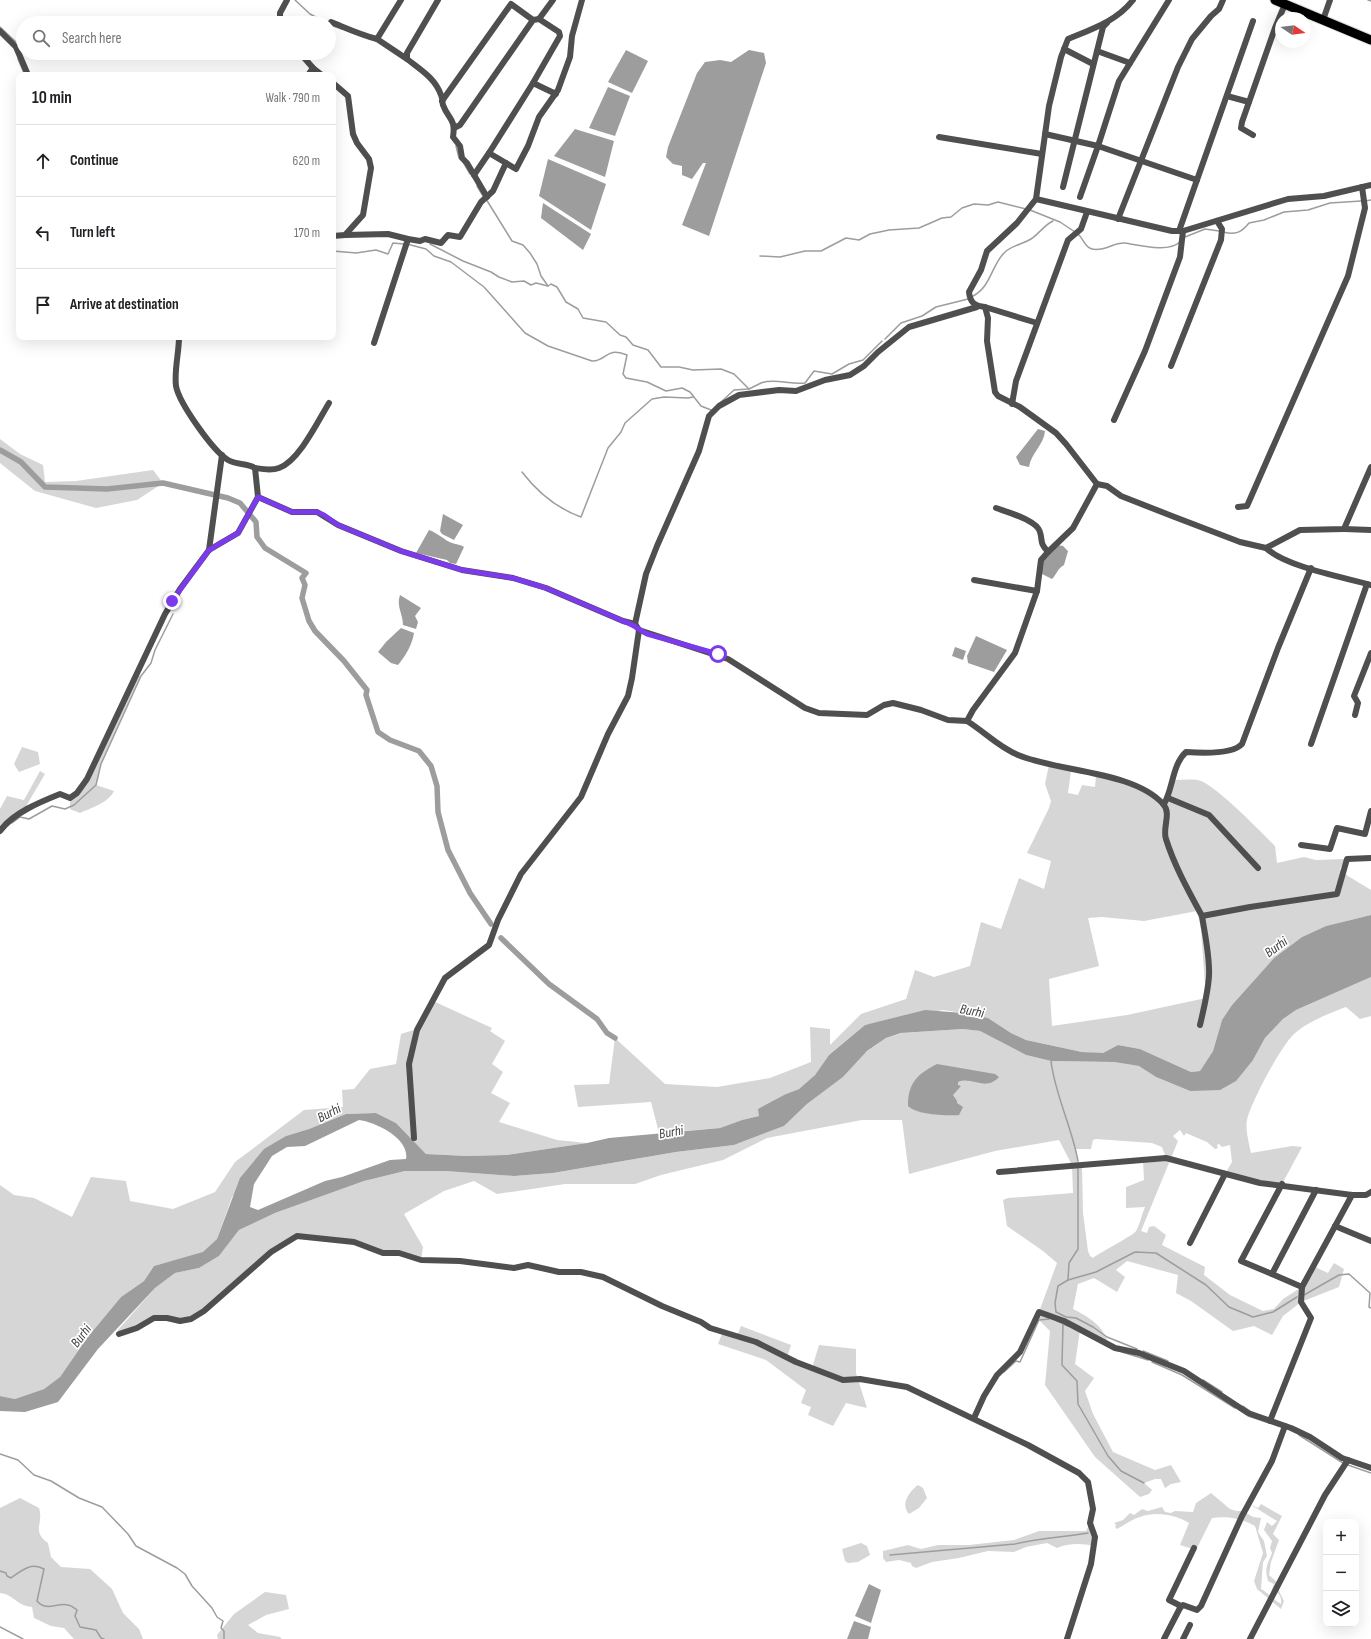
<!DOCTYPE html>
<html lang="en">
<head>
<meta charset="utf-8">
<style>
	:root { --surface:#fff; --page:#f6f6f6; --text:#202124; --muted:#757577; --line:#e0e0e0 }
	body { margin:0; font-family:"Sofia Sans Condensed",sans-serif; background:var(--page); color:var(--text) }
	.controls { position:absolute; right:12px; bottom:12px; display:grid; overflow:hidden; border-radius:8px; box-shadow:0 4px 16px #0002 }
	.controls button { width:36px; height:36px; display:grid; place-items:center; padding:0; border:0; border-bottom:1px solid var(--line); background:var(--surface); color:var(--text); font:20px sans-serif }
	.compass { position:absolute; left:1275px; top:12px; width:36px; height:36px; border-radius:50%; background:var(--surface); box-shadow:0 4px 16px #0002; rotate:103deg }
	.stop { position:absolute; width:12px; height:12px; margin:-9px; border:3px solid #7c3aed; border-radius:50%; background:#fff }
	.stop.end { background:#7c3aed; border-color:#fff; box-shadow:0 1px 4px #0008 }
	.list { margin:0; padding:0; list-style:none }
	h2 { display:flex; justify-content:space-between; align-items:center; height:52px; margin:0; padding:0 16px; font-size:17px }
	h2 small { font-size:13px; font-weight:400; color:var(--muted) }
	.list li { display:grid; grid-template-columns:26px 1fr auto; gap:12px; align-items:center; box-sizing:border-box; height:72px; padding:0 16px; border-top:1px solid var(--line) }
	.list b { display:block; font-size:15px; white-space:nowrap }
	.list em { font-size:13px; font-style:normal; color:var(--muted) }
	.icon { flex:none; width:22px; height:22px; fill:none; stroke:currentColor; stroke-width:2; stroke-linecap:round; stroke-linejoin:round }
	.map { position:relative; flex:none; width:1371px; height:1639px; overflow:hidden }
	.search { position:absolute; background:var(--surface); box-shadow:0 4px 16px #0002; left:16px; top:16px; width:320px; height:44px; display:flex; align-items:center; gap:10px; box-sizing:border-box; padding:0 14px; border-radius:22px; color:var(--muted); font-size:15px }
	.panel { position:absolute; background:var(--surface); box-shadow:0 4px 16px #0002; left:16px; top:72px; width:320px; height:268px; border-radius:8px }
	.map>svg:first-child { display:block }
	.green { fill:#d6d6d6; fill-rule:evenodd }
	.water { fill:#9d9d9d; fill-rule:evenodd }
	.lines { fill:none; stroke-linecap:round; stroke-linejoin:round }
	.stream { stroke:#9d9d9d; stroke-width:1.5 }
	.canal { stroke:#9d9d9d; stroke-width:5.5 }
	.primary-casing { stroke:#dbdbdb; stroke-width:11 }
	.minor { stroke:#4f4f4f; stroke-width:6 }
	.primary { stroke:#000; stroke-width:9 }
	.route { stroke:#7c3aed; stroke-width:5 }
	.labels { text-anchor:middle; dominant-baseline:central; stroke-width:3.5; stroke-linejoin:round; paint-order:stroke }
	.water-label { font-size:14px; font-style:italic; fill:#3e3e3e; stroke:#fff }
</style>
</head>
<body>
<div class="map">
<svg width="1371" height="1639" viewBox="0 0 1371 1639">
	<rect width="100%" height="100%" fill="#fff"/>
	<!-- green -->
	<g class="green">
		<path d="M0 439 20 454 43 465 45 482 76 481 153 470 163 483 137 500 96 508 35 491 0 463Z"/>
		<path d="M136 675 141 676 101 764 96 785 114 791C108 803 91 808 80 813L70 809V798L77 793Z"/>
		<path d="M22 747 38 752 40 764 19 772 14 764Z"/>
		<path d="M1049 765 1071 771 1068 793 1078 795 1082 785 1095 787 1096 776C1120 782 1145 784 1160 806L1173 780C1181 780 1190 779 1198 780 1214 783 1261 832 1275 846L1277 863 1304 857 1316 860 1345 859 1340 869 1348 876 1371 890V915L1326 926 1302 937 1274 958 1232 1005 1222 1020 1213 1051 1200 1071 1191 1072 1140 1049 1118 1045 1103 1053H1093L1082 1052 1026 1040 1011 1033 988 1018 963 1013 943 1010 865 1025 829 1055 815 1075 799 1089 786 1094 759 1116 742 1120 720 1128 659 1133 651 1102 578 1107 574 1085 609 1084 615 1038 665 1084 717 1087 770 1078 811 1062 810 1027 830 1029V1045L861 1014 906 999 915 970 934 977 970 966 981 922 1001 929 1019 878 1044 889 1051 861 1027 853 1049 808 1051 801 1045 784ZM1197 911 1201 929 1206 998 1127 1015 1052 1026 1049 979 1099 966 1088 918 1102 917 1144 921Z"/>
		<path d="M40 771 45 774 22 813 0 831V809L7 796 24 800Z"/>
		<path d="M1371 977V1016L1360 1019 1346 1007C1330 1013 1307 1022 1294 1034 1281 1046 1251 1102 1247 1120 1245 1129 1249 1143 1251 1153L1292 1146 1302 1147 1282 1184 1225 1174 1232 1162 1230 1145 1222 1147 1219 1144 1217 1145 1218 1148 1215 1149 1207 1142 1186 1133 1184 1136 1180 1130 1173 1136 1178 1141 1141 1231 1147 1233 1149 1227 1154 1226 1166 1235 1162 1245 1205 1267 1204 1275 1230 1295 1263 1311 1274 1309 1283 1299 1302 1287 1313 1266 1328 1273 1334 1263 1344 1269 1339 1287 1301 1302 1283 1316 1272 1335 1254 1326 1233 1331 1191 1301 1176 1293 1178 1275 1127 1261 1116 1270 1125 1277 1117 1292 1094 1278 1078 1284 1073 1309C1089 1317 1104 1326 1109 1345L1080 1330 1075 1364 1094 1378 1085 1391 1093 1414 1113 1452 1155 1470 1171 1465 1181 1482 1171 1484 1165 1488 1161 1479H1155L1144 1483 1152 1490 1149 1494 1140 1497 1095 1457 1045 1385 1050 1331 1039 1320V1312L1057 1263 1043 1251 1007 1226 1003 1200 1008 1198 1073 1193 1072 1165 1059 1140 995 1151 909 1174 902 1120H862L767 1138 723 1160 661 1175 635 1184H565L497 1194 474 1181 444 1191 404 1214 423 1247 421 1260 399 1253H383L354 1242 297 1236 283 1246 191 1319 155 1318 119 1334 118 1330 155 1288 175 1273 199 1268 219 1256 239 1230 275 1213 364 1181 405 1171H445L514 1176 553 1173 676 1152 734 1145 784 1126 807 1104 843 1077 866 1052 886 1038 902 1033 963 1029 980 1031 1026 1055 1051 1061 1114 1062 1140 1066 1156 1077 1190 1091 1253 1060 1265 1038 1283 1019 1296 1010ZM1096 1139 1152 1143 1162 1147 1166 1158 1143 1160 1144 1180 1126 1187V1208L1145 1207C1142 1214 1140 1224 1136 1231 1134 1235 1102 1251 1093 1258L1090 1256 1088 1251 1083 1213 1082 1165 1078 1161 1076 1149H1091L1093 1140Z"/>
		<path d="M433 1001 492 1028 490 1031 505 1041 492 1064 503 1072 491 1093 510 1103 499 1122 557 1140 587 1143 506 1155 467 1156 426 1154 396 1123 376 1113 346 1114 309 1129 286 1136 232 1197 217 1239 203 1253 154 1266 144 1281 121 1297 87 1338 60 1377 44 1389 15 1399 0 1396V1185L14 1195 34 1198 72 1217 91 1177 126 1181 130 1201 173 1209 215 1192 235 1162 304 1110 343 1107 342 1090 354 1089 370 1069 396 1064 401 1034 417 1029Z"/>
		<path d="M741 1326 791 1345 787 1358 812 1368 819 1345 856 1349V1373L867 1408 846 1403 833 1426 808 1415 811 1407 801 1403 806 1390 766 1360 718 1344 723 1331 737 1336Z"/>
		<path d="M918 1485 923 1488 927 1498 919 1508 909 1514C900 1504 909 1492 918 1485Z"/>
		<path d="M1211 1493 1230 1509 1236 1511H1243L1253 1517 1261 1518 1258 1532 1264 1541 1267 1556 1263 1562 1261 1589C1269 1593 1273 1600 1281 1604 1282 1597 1279 1592 1272 1589L1274 1584 1268 1581C1264 1567 1268 1564 1272 1553L1270 1548 1272 1541 1264 1530 1267 1522 1272 1526 1277 1521 1248 1503 1258 1508 1261 1504 1282 1516 1273 1534 1279 1540 1271 1562 1269 1575 1279 1584V1591L1284 1601 1281 1609 1257 1589 1254 1581 1263 1553 1255 1526C1240 1518 1228 1516 1212 1518L1196 1550 1180 1545 1189 1523C1176 1515 1156 1511 1140 1517 1132 1519 1125 1525 1117 1529L1115 1527 1116 1525 1114 1523 1123 1520 1130 1513 1134 1515 1142 1509 1148 1511 1162 1507 1165 1512 1171 1513 1175 1511 1193 1512 1196 1503Z"/>
		<path d="M20 1498 39 1508C44 1524 31 1531 48 1543L51 1557 61 1567 90 1569 112 1589 123 1613 139 1629 143 1639H74L64 1628 51 1626 34 1618 32 1607C15 1605 15 1595 0 1593V1508Z"/>
		<path d="M1090 1523 1094 1546C1083 1543 1067 1543 1057 1548L1047 1543 1026 1547 1014 1552 988 1551 959 1558 932 1562 916 1568 912 1566 911 1563 899 1560 886 1562 883 1558V1551L908 1545 921 1549 938 1545H969L1014 1540 1039 1531H1086Z"/>
		<path d="M861 1543 867 1546 870 1555 858 1562 848 1563 845 1561 842 1549Z"/>
		<path d="M265 1592 286 1595 289 1609 266 1615 248 1625 258 1633 280 1637 282 1639H218L217 1635 234 1614Z"/>
	</g>
	<!-- water -->
	<g class="water">
		<path d="M626 50 648 61 632 93 608 82Z"/>
		<path d="M749 50 764 53 766 63 709 236 682 225 706 163H703L692 179 682 175V166L673 164 666 157 668 147 697 73 705 62 720 60 731 62Z"/>
		<path d="M608 87 630 96 615 136 589 128Z"/>
		<path d="M575 129 614 141 605 177 554 156Z"/>
		<path d="M548 159 606 184 591 230 539 196Z"/>
		<path d="M543 203 591 234 583 250 541 218Z"/>
		<path d="M1038 429 1045 431C1044 445 1031 453 1029 467L1020 465 1016 457Z"/>
		<path d="M443 514 463 525 454 540 442 534 440 531Z"/>
		<path d="M429 530C438 533 444 540 452 543 457 545 460 544 464 547L456 564 450 563 447 560 416 553Z"/>
		<path d="M1057 545 1063 546 1068 551 1064 565C1057 569 1057 574 1052 579L1040 573 1041 564Z"/>
		<path d="M400 595 421 608 415 616 418 622 416 629 403 625C403 614 396 606 400 595Z"/>
		<path d="M401 628 414 633C412 645 406 655 398 665L391 663 378 652 386 642Z"/>
		<path d="M976 636 1007 650 994 672 968 663 967 656Z"/>
		<path d="M955 647 966 651 963 660 952 656Z"/>
		<path d="M1371 915V977L1296 1010 1283 1019 1265 1038 1253 1060 1236 1081 1220 1090 1190 1091 1156 1077 1139 1066 1114 1062 1051 1061 1026 1055 980 1031 963 1029 901 1033 886 1038 867 1051 843 1077 807 1104 784 1126 734 1145 676 1152 553 1173 514 1176 445 1171H405L364 1181 275 1213 239 1230 219 1256 199 1268 175 1273 155 1288 98 1349 58 1402 25 1412 0 1411V1396L15 1399 44 1389 60 1377 87 1338 121 1297 144 1281 154 1266 203 1252 217 1239 240 1178 264 1149 286 1136 309 1129 346 1114 376 1113 396 1123 426 1154 467 1156 506 1155 587 1143 609 1138 720 1128 742 1120 759 1116 758 1109 786 1094 799 1089 815 1075 829 1055 865 1025 925 1010 963 1013 988 1018 1011 1033 1026 1040 1082 1052 1103 1053 1118 1045 1140 1049 1191 1072 1200 1071 1213 1051 1222 1020 1232 1005 1274 958 1302 937 1326 926ZM359 1120C376 1122 410 1139 406 1159L390 1160 342 1177 325 1181 258 1210 250 1207 254 1184 272 1156 287 1147 305 1146Z"/>
		<path d="M937 1064 995 1074 999 1077C985 1092 972 1076 958 1082V1085L961 1086 953 1095 957 1101V1103L963 1107 959 1115C946 1116 917 1115 908 1106 908 1082 918 1074 937 1064Z"/>
		<path d="M869 1584 881 1590 871 1623 855 1616Z"/>
		<path d="M854 1621 871 1627 868 1639H847Z"/>
	</g>
	<g class="lines">
		<!-- stream -->
		<g class="stream">
			<path d="M295 0 310 14 327 23"/>
			<path d="M1368 0 1371 1"/>
			<path d="M333 26 342 29"/>
			<path d="M0 27 16 42"/>
			<path d="M18 59 24 73"/>
			<path d="M456 146 459 158"/>
			<path d="M463 162 470 174"/>
			<path d="M477 186 483 196"/>
			<path d="M486 199 512 241 523 245 530 253 537 264 541 276 548 286 551 284 557 287 566 302 578 309 583 318 606 322 620 335 626 337 633 345 648 350 661 367H679L693 370 721 369 734 374 749 389C753 387 757 385 761 383 774 378 791 385 805 383L814 371 832 374 849 364 863 360 882 341"/>
			<path d="M1365 201 1371 200"/>
			<path d="M1030 210 1060 222 1075 232"/>
			<path d="M1223 232C1235 235 1241 233 1249 223L1264 220 1284 212 1308 210 1330 203 1361 201"/>
			<path d="M1078 234C1084 239 1084 247 1092 249 1104 252 1114 242 1125 243 1139 245 1168 253 1180 242"/>
			<path d="M1185 237 1205 229 1219 231"/>
			<path d="M407 244 426 249 434 256 451 262 484 287 525 333 548 346 592 361C606 362 606 346 627 355L623 374 626 378 647 382 666 391 682 388 690 392 701 406 711 410"/>
			<path d="M430 244 463 261 491 272 499 277 512 282 524 281 531 285 536 283 548 286"/>
			<path d="M333 251 356 253 376 250 388 254 393 243 404 244"/>
			<path d="M760 256 780 257 805 251H821L846 238 859 240 870 234 889 230 919 228 942 218 951 217 962 208 974 204 988 205 998 202 1026 209"/>
			<path d="M971 297C991 288 991 266 1004 253 1010 246 1023 244 1031 239 1039 234 1044 225 1053 221"/>
			<path d="M885 339 901 323 922 316 936 307 968 299"/>
			<path d="M720 403 734 390 749 389"/>
			<path d="M522 472C538 493 556 508 581 517L608 448 621 432 625 423 652 399 664 397 688 398 693 397"/>
			<path d="M12 823 20 817 29 819 52 806 65 809 74 805 96 785 101 764 141 676 151 663 155 650 173 614"/>
			<path d="M1051 1061C1055 1095 1072 1127 1078 1161"/>
			<path d="M1078 1168V1249L1069 1263 1068 1280 1096 1272 1135 1252 1156 1253 1206 1285 1229 1307 1253 1317 1273 1312 1297 1297"/>
			<path d="M1068 1280 1058 1286 1055 1303 1056 1312 1066 1317 1076 1318 1093 1327 1107 1337 1137 1349"/>
			<path d="M1304 1295 1339 1275 1349 1274 1370 1293 1369 1307 1371 1308"/>
			<path d="M1057 1321 1068 1326"/>
			<path d="M1063 1324 1062 1365 1077 1381 1078 1404 1108 1456 1121 1471 1144 1483"/>
			<path d="M1143 1351 1168 1361"/>
			<path d="M1122 1352 1148 1360"/>
			<path d="M1152 1362 1182 1375 1235 1408"/>
			<path d="M1004 1372 1016 1361 1020 1362 1039 1320 1049 1319"/>
			<path d="M1203 1380 1222 1392"/>
			<path d="M1243 1406 1250 1411"/>
			<path d="M1248 1416 1281 1427"/>
			<path d="M1299 1435 1343 1463"/>
			<path d="M0 1454 18 1460 34 1475 51 1481 79 1498 102 1507 128 1534 136 1546 177 1568 185 1574 192 1586 212 1608 217 1617 223 1621 221 1628 224 1631V1639"/>
			<path d="M1348 1465 1371 1473"/>
			<path d="M890 1555 1015 1544C1039 1538 1064 1537 1088 1533"/>
			<path d="M0 1571 6 1573 7 1576 11 1578C22 1570 31 1562 44 1569L37 1601C49 1615 62 1596 77 1610L75 1616 80 1627 96 1630 101 1638 104 1639"/>
			<path d="M0 1627 23 1639"/>
		</g>
		<!-- canal -->
		<g class="canal">
			<path d="M0 450 21 462 45 487 107 489 163 483 228 498 240 503 256 522 257 537 265 548 306 573 302 578 305 585 302 598 309 621 315 631 344 661 367 690 366 695 378 732 390 740 419 751 431 766 437 786 438 812 448 850 470 893 491 924"/>
			<path d="M501 938 549 984 597 1019 607 1033 615 1038"/>
		</g>
		<!-- primary casing -->
		<g class="primary-casing">
			<path id="primary" d="M1275 0 1371 40"/>
		</g>
		<!-- minor -->
		<g class="minor">
			<path d="M401 0 377 39 407 59"/>
			<path d="M438 0 407 53V59C421 70 435 78 441 95 443 98 442 102 443 105 448 119 456 118 453 137L460 146 462 158 467 163 487 197"/>
			<path d="M1169 0 1119 81 1098 146 1197 180"/>
			<path d="M539 19 559 32 560 36 533 83 556 94"/>
			<path d="M1323 20 1330 0"/>
			<path d="M331 22C346 28 361 35 377 39"/>
			<path d="M280 23V13L287 0"/>
			<path d="M0 31 16 47 28 75"/>
			<path d="M1064 49 1093 64"/>
			<path d="M1097 51 1130 63"/>
			<path d="M300 53 313 68 322 75"/>
			<path d="M308 75 313 68"/>
			<path d="M333 83 348 96 353 134 357 143 369 159 371 168 363 215 345 235 333 236"/>
			<path d="M1227 96 1249 102"/>
			<path d="M442 101 511 4 533 20"/>
			<path d="M454 128 460 125 533 20 539 19 553 0"/>
			<path d="M1045 134 1098 146 1080 197"/>
			<path d="M1253 135 1241 128 1242 122 1275 28 1285 4"/>
			<path d="M939 137 1042 154"/>
			<path d="M506 163 489 153 533 83"/>
			<path d="M474 175 489 153"/>
			<path d="M1063 187 1103 27 1107 23"/>
			<path d="M1036 199 1172 231H1183L1288 199 1324 196 1371 185"/>
			<path d="M1118 219 1178 67 1192 39 1211 16 1219 9 1223 0"/>
			<path d="M1179 231 1253 21"/>
			<path d="M345 235 388 234 408 239 420 241 425 239 441 243 448 235 460 237 481 202 493 191 506 163 516 169 528 146 539 117 558 90 570 57 572 36 582 0"/>
			<path d="M985 307 1037 323"/>
			<path d="M179 337C179 353 174 370 176 386 179 403 213 451 228 460 236 465 247 463 255 468L258 497 292 512H317L338 525 401 551 462 570 513 578 546 588 623 621 635 624 639 630 632 678 628 696 608 734 581 797 521 874 498 920 489 945 445 978 417 1030 409 1064 414 1138"/>
			<path d="M374 343 408 239"/>
			<path d="M1171 366 1221 240 1222 229 1217 221"/>
			<path d="M1012 404 1016 381 1068 240 1081 229 1087 212"/>
			<path d="M1114 420 1145 351 1180 257 1183 231"/>
			<path d="M255 468C262 469 271 471 279 468 299 461 318 421 329 403"/>
			<path d="M1097 484 1066 444 1056 433 1020 407 998 396 995 392 987 341 988 318 985 307C975 306 970 303 969 292L981 270 987 251 1017 223 1036 199 1049 106 1061 57 1068 39C1092 29 1117 21 1133 0"/>
			<path d="M1238 507 1247 506 1348 276 1365 208 1362 187"/>
			<path d="M996 508C1007 512 1037 520 1040 532 1043 542 1039 542 1048 552"/>
			<path d="M1344 529 1371 530"/>
			<path d="M1266 548C1286 567 1343 577 1371 585"/>
			<path d="M209 550 222 455"/>
			<path d="M974 580 1037 591"/>
			<path d="M635 624 646 574 657 546 699 451 709 416 719 406 739 395 779 390 796 391 825 380 850 375 864 366 878 352 909 327 977 307"/>
			<path d="M639 630 728 659 805 708 819 713 867 715 884 705 893 703 921 710 948 720 967 721"/>
			<path d="M1355 715 1358 703 1354 696 1371 653"/>
			<path d="M1311 744 1367 584"/>
			<path d="M1168 798 1209 815 1258 868"/>
			<path d="M1164 804C1173 789 1172 765 1186 752 1200 753 1232 755 1242 744L1278 648 1311 568"/>
			<path d="M0 831C13 813 40 802 60 794L70 798 77 793 87 779 165 614 180 589 209 550 238 533 258 497"/>
			<path d="M1301 845 1330 849 1337 828 1365 834 1371 811"/>
			<path d="M1202 916 1250 907 1337 894 1347 859 1371 858"/>
			<path d="M1200 1025C1204 1008 1208 992 1209 976 1210 957 1205 935 1202 916 1189 892 1174 865 1166 839 1162 828 1172 813 1163 804 1134 771 1058 772 1018 755 998 747 985 732 967 721L973 710 1015 653 1037 591 1041 560 1048 552 1073 528 1097 484 1107 486 1121 496 1172 516 1240 542 1266 548 1300 530 1344 529 1371 467"/>
			<path d="M999 1172 1166 1158 1260 1183 1352 1195H1366L1371 1192"/>
			<path d="M1335 1226 1371 1241"/>
			<path d="M1190 1243 1225 1174"/>
			<path d="M1272 1274 1241 1261 1282 1184"/>
			<path d="M1302 1287 1272 1274 1316 1190"/>
			<path d="M119 1334 137 1328 154 1318H167L180 1321 191 1319 204 1311 271 1252 297 1236 354 1242 383 1253H399L421 1260 460 1261 514 1268 528 1265 559 1272H581L603 1277 662 1306 701 1322 710 1328 756 1342 796 1362 843 1380 860 1379 907 1387 1028 1445 1079 1473 1088 1482 1093 1509 1090 1523 1095 1537 1091 1564 1067 1639"/>
			<path d="M974 1418 984 1396 997 1375 1020 1352 1039 1312 1064 1321 1115 1348 1139 1353 1184 1371 1248 1413 1291 1428 1310 1437 1342 1458 1371 1468"/>
			<path d="M1270 1421 1311 1318 1301 1302 1302 1287 1352 1195"/>
			<path d="M1180 1608 1183 1605 1197 1610 1201 1606 1242 1516 1272 1461 1285 1426"/>
			<path d="M1164 1639 1180 1608 1179 1605 1169 1600 1194 1548"/>
			<path d="M1183 1639 1190 1625"/>
			<path d="M1250 1639 1325 1495 1348 1460"/>
		</g>
		<!-- primary -->
		<use href="#primary" class="primary"/>
	</g>
	<g class="lines">
		<!-- route -->
		<path class="route" d="M172 601 209 550 238 533 258 497 292 512H317L324 515 338 525 401 551 462 570 513 578 546 588 623 621C633 624 638 629 647 634L718 654"/>
	</g>
	<g class="labels">
		<!-- water labels -->
		<g class="water-label">
			<text transform="translate(1276 947) rotate(-36)">Burhi</text>
			<text transform="translate(972 1011) rotate(11)">Burhi</text>
			<text transform="translate(329 1113) rotate(-27)">Burhi</text>
			<text transform="translate(671 1132) rotate(-10)">Burhi</text>
			<text transform="translate(81 1336) rotate(-53)">Burhi</text>
		</g>
	</g>
</svg>
<div class="controls">
<button>+</button>
<button>−</button>
<button><svg class="icon" aria-label="layers" viewBox="0 0 24 24"><path d="M12 4l9 5-9 5-9-5zM3 14l9 5 9-5"/></svg></button>
</div>
<svg class="compass" viewBox="-18 -18 36 36"><path d="M0-13l5 13h-10z" fill="#e53935"/><path d="M0 13l5-13h-10z" fill="#757577"/></svg>
<div class="stop" style="left:718px;top:654px"></div>
<div class="stop end" style="left:172px;top:601px"></div>
<div class="search"><svg class="icon" aria-label="search" viewBox="0 0 24 24"><circle cx="10" cy="10" r="6"/><path d="M15 15l6 6"/></svg>Search here</div>
<section class="panel">
<h2>10 min<small>Walk · 790 m</small></h2>
<ul class="list">
<li><svg class="icon" aria-label="ahead" viewBox="0 0 24 24"><path d="M12 20V5M6 11l6-6 6 6"/></svg><div><b>Continue</b></div><em>620 m</em></li>
<li><svg class="icon" aria-label="left" viewBox="0 0 24 24"><path d="M17 20v-9H6M10 6l-5 5 5 5"/></svg><div><b>Turn left</b></div><em>170 m</em></li>
<li><svg class="icon" aria-label="arrive" viewBox="0 0 24 24"><path d="M6 21V4h12l-3 4 3 4H6"/></svg><div><b>Arrive at destination</b></div></li>
</ul>
</section>
</div>
</body>
</html>
